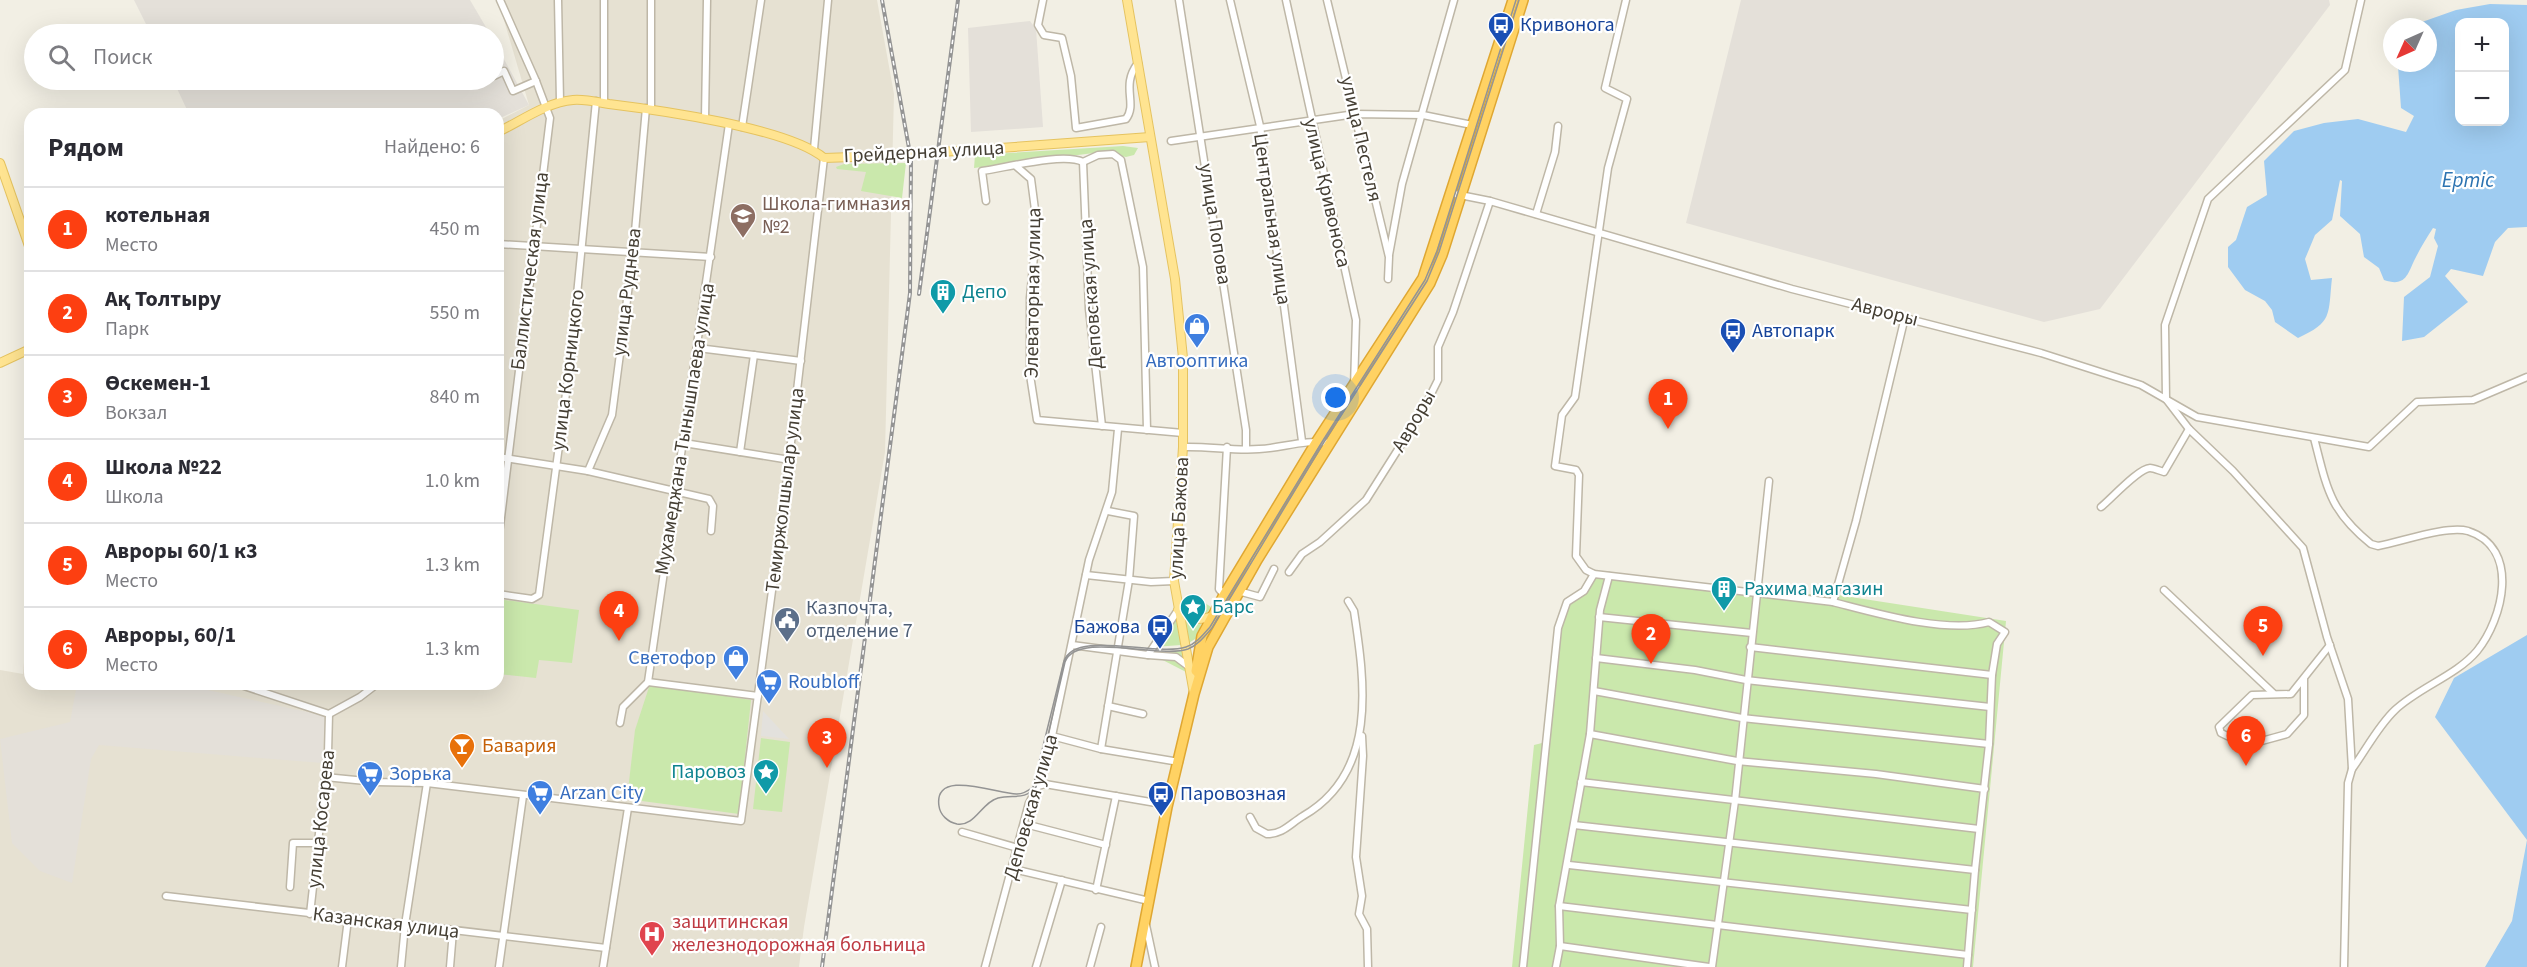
<!DOCTYPE html>
<html lang="ru">
<head>
<meta charset="utf-8">
<style>
	:root { --surface:#fff; --page:#f2f2f3; --text:#2b2b33; --muted:#7c7c81; --line:#e1e1e2; --accent:#fd3f11 }
	body { margin:0; font-family:"Source Sans 3",sans-serif; background:var(--page); color:var(--text) }
	.controls { position:absolute; right:18px; top:18px; display:grid; overflow:hidden; border-radius:12px; box-shadow:0 6px 24px #0002 }
	.controls button { width:54px; height:54px; display:grid; place-items:center; padding:0; border:0; border-bottom:2px solid var(--line); background:var(--surface); color:var(--text); font:30px sans-serif }
	.compass { position:absolute; left:2383px; top:18px; width:54px; height:54px; border-radius:50%; background:var(--surface); box-shadow:0 6px 24px #0002; rotate:225deg }
	.you { position:absolute; left:1336px; top:398px; width:21px; height:21px; margin:-15px; border:4px solid #fff; border-radius:50%; background:#1a73e8; box-shadow:0 0 0 9px #1a73e833 }
	.badge { display:grid; place-items:center; width:39px; height:39px; border-radius:50%; background:var(--accent); color:#fff; font-size:20px; font-weight:700 }
	.pin { position:absolute; translate:-50% -50px; filter:drop-shadow(0 2px 3px #0008) }
	.pin::after { content:''; position:absolute; top:32px; width:21px; height:18px; background:inherit; clip-path:polygon(0 0,100% 0,50% 100%) }
	.list { margin:0; padding:0; list-style:none }
	h2 { display:flex; justify-content:space-between; align-items:center; height:78px; margin:0; padding:0 24px; font-size:26px }
	h2 small { font-size:20px; font-weight:400; color:var(--muted) }
	.list li { display:grid; grid-template-columns:39px 1fr auto; gap:18px; align-items:center; box-sizing:border-box; height:84px; padding:0 24px; border-top:2px solid var(--line) }
	.list b { display:block; font-size:22px; white-space:nowrap }
	.list p { margin:0; font-size:20px; white-space:nowrap; color:var(--muted) }
	.list em { font-size:20px; font-style:normal; color:var(--muted) }
	.icon { flex:none; width:33px; height:33px; fill:none; stroke:currentColor; stroke-width:2; stroke-linecap:round; stroke-linejoin:round }
	.map { position:relative; flex:none; width:2527px; height:967px; overflow:hidden }
	.search { position:absolute; background:var(--surface); box-shadow:0 6px 24px #0002; left:24px; top:24px; width:480px; height:66px; display:flex; align-items:center; gap:15px; box-sizing:border-box; padding:0 21px; border-radius:33px; color:var(--muted); font-size:22px }
	.panel { position:absolute; background:var(--surface); box-shadow:0 6px 24px #0002; left:24px; top:108px; width:480px; height:582px; border-radius:18px }
	.map>svg:first-child { display:block }
	.residential { fill:#e6e1d2 }
	.industrial { fill:#e4e0d9 }
	.green { fill:#cae8ac }
	.parking { fill:#e3e1dd }
	.water { fill:#9fccf1; fill-rule:evenodd }
	.lines { fill:none; stroke-linecap:round; stroke-linejoin:round }
	.minor-casing { stroke:#beb7a7; stroke-width:9 }
	.major-casing { stroke:#e5c360; stroke-width:10 }
	.highway-casing { stroke:#dfa732; stroke-width:12 }
	.minor { stroke:#fff; stroke-width:6 }
	.major { stroke:#ffe491; stroke-width:8 }
	.highway { stroke:#ffd263; stroke-width:9 }
	.tram { stroke:#949494; stroke-width:1.5 }
	.rail-casing { stroke:#949494; stroke-width:4 }
	.rail { stroke:#fff; stroke-width:1.5; stroke-dasharray:4.5; stroke-linecap:butt }
	.major-bridge-casing { stroke:#e5c360; stroke-width:10; stroke-linecap:butt }
	.major-bridge { stroke:#ffe491; stroke-width:8 }
	.labels { text-anchor:middle; dominant-baseline:central; stroke-width:4.5; stroke-linejoin:round; paint-order:stroke }
	.transit-label { font-size:20px; fill:#164399; stroke:#fff; text-anchor:start }
	.street-label { font-size:20px; fill:#453f34; stroke:#fff }
	.education-label { font-size:20px; fill:#785e54; stroke:#fff; text-anchor:start }
	.culture-label { font-size:20px; fill:#0d838f; stroke:#fff; text-anchor:start }
	.shop-label { font-size:20px; fill:#366cbe; stroke:#fff; text-anchor:start }
	.service-label { font-size:20px; fill:#4e5e75; stroke:#fff; text-anchor:start }
	.food-label { font-size:20px; fill:#c56008; stroke:#fff; text-anchor:start }
	.health-label { font-size:20px; fill:#be3a42; stroke:#fff; text-anchor:start }
	.water-label { font-size:21px; font-style:italic; fill:#2c73b1; stroke:#fff }
</style>
</head>
<body>
<div class="map">
<svg width="2527" height="967" viewBox="0 0 2527 967">
	<rect width="100%" height="100%" fill="#f2efe4"/>
	<!-- residential -->
	<path class="residential" d="M498 0H877L894 94 885 452 804 927 799 967H0V670L23 674 30 590V684H498V121L529 105Z"/>
	<!-- industrial -->
	<g class="industrial">
		<path d="M134 0H470L490 34H151Z"/>
		<path d="M1741 0H2329L2330 5 2100 309 2044 322 1686 223Z"/>
		<path d="M1030 21 1036 29 1043 127 971 132 968 28Z"/>
		<path d="M494 41 529 105 498 119V114H189L173 80H494Z"/>
		<path d="M77 684H148L208 690 325 716 322 763 99 745 91 759 72 883 40 871 12 843 0 739 70 722Z"/>
	</g>
	<!-- green -->
	<g class="green">
		<path d="M1123 146 1138 148 1134 155 1126 157 1102 152 974 168 975 155Z"/>
		<path d="M906 163 902 198 861 191 866 172 837 169 836 167 844 164Z"/>
		<path d="M1594 574 1757 592 1838 595 2006 621 1973 967H1512L1534 745 1546 742 1558 628 1567 602 1584 591Z"/>
		<path d="M498 599 579 610 572 663 539 660 536 678 498 674Z"/>
		<path d="M1190 603V606L1201 607 1205 603 1211 607 1204 617 1190 616 1184 606Z"/>
		<path d="M1175 614 1181 645 1154 647Z"/>
		<path d="M1184 619 1201 624 1198 637 1189 643Z"/>
		<path d="M1182 651 1186 672 1153 655 1155 653Z"/>
		<path d="M650 684 751 700 739 814 627 799 635 730Z"/>
		<path d="M761 738 790 742 782 812 753 809Z"/>
	</g>
	<!-- parking -->
	<path class="parking" d="M763 711 789 739 761 736Z"/>
	<!-- water -->
	<g class="water">
		<path d="M2490 4 2527 5V227L2508 228 2495 242 2483 276 2451 269 2445 276 2468 302 2424 337 2402 341 2404 297 2430 277 2438 246 2434 238 2436 229 2433 228C2427 237 2421 247 2416 257 2408 272 2407 288 2384 280L2379 268 2364 257 2360 234 2340 216 2342 181 2340 180 2332 220 2315 235 2305 259 2311 280 2332 278C2328 315 2333 322 2298 338L2275 322 2272 310 2265 301 2245 290 2228 267V247L2236 240 2247 207 2267 195 2264 161 2294 131 2324 123 2358 119 2406 132 2414 116 2401 108 2398 66 2400 63H2428V27H2421L2422 22 2456 10ZM2460 22H2504V122H2460Z"/>
		<path d="M2527 635V967H2485L2512 921 2527 840 2435 717 2454 678Z"/>
	</g>
	<g class="lines">
		<!-- minor casing -->
		<g class="minor-casing">
			<g id="minor">
				<path d="M558 0 560 101"/>
				<path d="M604 0V103"/>
				<path d="M651 0V109"/>
				<path d="M1043 0 1038 25 1044 35 1062 38 1071 76 1076 128 1126 119C1138 103 1120 86 1138 63"/>
				<path d="M1179 0 1246 430V449"/>
				<path d="M1230 0 1260 126 1302 441"/>
				<path d="M1286 0 1356 320 1354 387 1361 391"/>
				<path d="M1327 0 1389 257 1388 279"/>
				<path d="M1626 0 1605 88 1627 99 1608 168 1575 397 1562 415 1555 466 1576 470 1579 475 1576 556 1586 570 1594 574 1833 602 1856 521 1905 317"/>
				<path d="M494 76 504 71 513 91 536 81"/>
				<path d="M705 119 707 0"/>
				<path d="M742 127 761 0"/>
				<path d="M1171 141 1355 114 1423 115 1472 125"/>
				<path d="M814 149 828 0"/>
				<path d="M1083 162 1098 155 1113 154 1121 160 1143 267 1147 430"/>
				<path d="M1083 162 1089 309 1102 426"/>
				<path d="M1016 166 1031 179 1037 225 1030 298V375L1037 420 1183 433"/>
				<path d="M1450 193 1490 201 1792 289 2041 353 2141 385 2197 417 2369 447 2417 402 2473 400 2527 377"/>
				<path d="M986 201 982 171C1005 168 1063 152 1083 162"/>
				<path d="M1536 214 1555 152 1558 126"/>
				<path d="M498 244 711 257"/>
				<path d="M1389 255 1402 184 1454 0"/>
				<path d="M698 348 801 361"/>
				<path d="M2314 438C2327 488 2329 510 2371 544L2378 546C2401 542 2447 525 2468 531 2521 548 2503 619 2477 651 2457 675 2418 688 2395 710 2378 726 2366 750 2352 769"/>
				<path d="M684 443 790 460"/>
				<path d="M1183 447C1208 446 1234 451 1259 449 1283 448 1304 439 1329 443"/>
				<path d="M740 452 754 355"/>
				<path d="M498 457 588 471 709 499 713 506 711 531"/>
				<path d="M588 471 612 415 633 254 646 108"/>
				<path d="M2101 507C2111 499 2139 468 2150 468 2154 468 2160 471 2164 472L2189 429"/>
				<path d="M498 542 550 118 536 81 500 0"/>
				<path d="M1289 572 1302 554 1320 542 1366 500 1423 410 1438 380V347L1453 312 1490 201"/>
				<path d="M1086 575 1151 582 1174 581"/>
				<path d="M2164 590 2273 693"/>
				<path d="M1238 591 1260 597 1274 569"/>
				<path d="M498 594 532 599 539 595 571 356 596 101"/>
				<path d="M1224 595 1219 589 1227 447"/>
				<path d="M1833 602C1876 613 1946 634 1989 622L2005 632 1997 644 1992 675 1989 744 1975 870 1967 967"/>
				<path d="M1599 617 1752 633"/>
				<path d="M1072 645 1148 655 1178 610"/>
				<path d="M1750 647 1992 675"/>
				<path d="M1148 655 1176 657 1188 666"/>
				<path d="M1596 658 1695 670 1746 680 1990 707"/>
				<path d="M2304 678V715L2287 734 2258 742 2242 743 2221 733 2219 727 2252 695 2291 694 2330 645"/>
				<path d="M648 682 758 696"/>
				<path d="M238 684 329 714 328 753 310 914"/>
				<path d="M1594 691 1742 718 1989 744"/>
				<path d="M1108 706 1143 714"/>
				<path d="M329 714 360 697 377 684"/>
				<path d="M620 723 623 707 648 682 729 124"/>
				<path d="M1590 734 1737 761 1876 774 1985 789"/>
				<path d="M1052 736 1101 749 1179 762"/>
				<path d="M1362 736 1363 756 1356 857 1362 896 1359 914 1367 929 1368 967"/>
				<path d="M1101 749 1129 580 1134 516 1108 511"/>
				<path d="M325 777 376 782 427 783 741 821 785 494 824 158"/>
				<path d="M1581 782 1979 829"/>
				<path d="M1038 786 1045 784 1168 805"/>
				<path d="M1250 817 1256 828 1267 834C1283 834 1290 824 1303 816 1378 773 1365 683 1354 611L1348 601"/>
				<path d="M1025 824 1106 845"/>
				<path d="M1574 825 1975 870"/>
				<path d="M962 832 1018 848"/>
				<path d="M1569 865 1972 910"/>
				<path d="M1013 869 1149 901"/>
				<path d="M290 887 293 843H317"/>
				<path d="M1096 890 1116 796"/>
				<path d="M166 896 606 948"/>
				<path d="M1559 906 1968 955"/>
				<path d="M1146 925 1155 967"/>
				<path d="M1560 946 1709 967"/>
				<path d="M342 967 348 919"/>
				<path d="M401 967 405 925 427 783"/>
				<path d="M450 967 453 931"/>
				<path d="M499 967 523 796"/>
				<path d="M603 967 628 808"/>
				<path d="M985 967 1029 803 1038 786 1052 736 1089 560 1112 492 1118 429"/>
				<path d="M1036 967 1062 880"/>
				<path d="M1090 967 1101 927"/>
				<path d="M1523 967 1558 628 1567 602 1584 591 1594 574"/>
				<path d="M1556 967 1560 946 1559 906 1590 734 1600 610 1609 576"/>
				<path d="M1712 967 1735 801 1769 481"/>
				<path d="M2344 967 2348 783 2352 769 2348 699 2327 637 2303 548 2233 471 2189 429 2166 399 2165 325 2208 199 2345 70 2361 0"/>
			</g>
		</g>
		<!-- major casing -->
		<g class="major-casing">
			<g id="major">
				<path d="M1127 0 1175 279 1183 358V447L1174 581 1194 694"/>
				<path d="M498 132C521 121 547 102 573 100 585 99 597 102 609 104 658 110 788 128 824 158L881 156"/>
				<path d="M986 149 1150 137"/>
				<path d="M0 163 30 249"/>
				<path d="M0 363 30 349"/>
				<path d="M1178 610C1191 620 1199 622 1214 615"/>
			</g>
		</g>
		<!-- highway casing -->
		<g class="highway-casing">
			<g id="highway">
				<path d="M1196 671 1202 636 1224 595 1317 441 1423 278 1513 0"/>
				<path d="M1136 967 1167 807 1194 694 1208 647 1257 560 1430 283 1442 255 1523 0"/>
			</g>
		</g>
		<!-- minor -->
		<use href="#minor" class="minor"/>
		<!-- major -->
		<use href="#major" class="major"/>
		<!-- highway -->
		<use href="#highway" class="highway"/>
		<!-- tram -->
		<path class="tram" d="M1516 0 1437 251 1425 280 1322 442 1210 627C1203 635 1196 644 1186 647 1156 657 1075 629 1064 661L1033 787C1028 791 1023 794 1017 794 1000 795 933 767 939 806 940 815 948 822 957 824 975 827 982 802 998 798 1013 794 1024 801 1036 787L1065 662C1077 631 1159 659 1188 649 1198 645 1205 636 1212 628L1324 442 1427 281 1439 252 1519 0"/>
		<!-- rail casing -->
		<g class="rail-casing">
			<g id="rail">
				<path d="M919 294 958 0"/>
				<path d="M822 967 910 293 911 159 882 0"/>
			</g>
		</g>
		<!-- rail -->
		<use href="#rail" class="rail"/>
		<!-- major-bridge casing -->
		<g class="major-bridge-casing">
			<path id="major-bridge" d="M881 156 986 149"/>
		</g>
		<!-- major-bridge -->
		<use href="#major-bridge" class="major-bridge"/>
	</g>
	<!-- icons -->
	<defs>
		<g id="bus-pin" transform="scale(1.35)"><path d="M0 17L-7.5 6A9.5 9.5 0 1 1 7.5 6Z" fill="#1a4fb4" stroke="#fff"/><path d="M-5-6H5V4H4V6H2V4H-2V6H-4V4H-5ZM-3.5-4V0h7V-4ZM-3.5 1.2v1.5H-2V1.2ZM2 1.2v1.5H3.5V1.2Z" fill="#fff"/></g>
		<g id="school-pin" transform="scale(1.35)"><path d="M0 17L-7.5 6A9.5 9.5 0 1 1 7.5 6Z" fill="#8d6e63" stroke="#fff"/><path d="M0-5L7-2L0 1L-7-2ZM-4 1L0 2.5L4 1V4Q0 6-4 4Z" fill="#fff"/></g>
		<g id="building-pin" transform="scale(1.35)"><path d="M0 17L-7.5 6A9.5 9.5 0 1 1 7.5 6Z" fill="#0f9aa8" stroke="#fff"/><path d="M-4-6H4V6H1V3H-1V6H-4ZM-2.5-4.3h1.7v1.8h-1.7ZM.8-4.3h1.7v1.8H.8ZM-2.5-1h1.7V.8h-1.7ZM.8-1h1.7V.8H.8Z" fill="#fff"/></g>
		<g id="shop-pin" transform="scale(1.35)"><path d="M0 17L-7.5 6A9.5 9.5 0 1 1 7.5 6Z" fill="#3f7fe0" stroke="#fff"/><path d="M-5-2.5h2.3a2.7 3.5 0 0 1 5.4 0H5L5.5 6h-11ZM-1.5-2.5h3a1.5 2.3 0 0 0-3 0Z" fill="#fff"/></g>
		<g id="sight-pin" transform="scale(1.35)"><path d="M0 17L-7.5 6A9.5 9.5 0 1 1 7.5 6Z" fill="#0f9aa8" stroke="#fff"/><path d="M0-6L1.8-2.2L6-1.7L2.9 1.2L3.7 5.4L0 3.3L-3.7 5.4L-2.9 1.2L-6-1.7L-1.8-2.2Z" fill="#fff"/></g>
		<g id="civic-pin" transform="scale(1.35)"><path d="M0 17L-7.5 6A9.5 9.5 0 1 1 7.5 6Z" fill="#5c6f8a" stroke="#fff"/><path d="M-.6-6.5H3V-4.5H.6V-3L4-1V1h2V6H-6V1h2V-1L-.6-3ZM-1.2 2.5V6h2.4V2.5Z" fill="#fff"/></g>
		<g id="supermarket-pin" transform="scale(1.35)"><path d="M0 17L-7.5 6A9.5 9.5 0 1 1 7.5 6Z" fill="#3f7fe0" stroke="#fff"/><path d="M-6-5.5h2.5l.6 2H6L4.5 2H-2.5L-4.4-4H-6ZM-1.5 3.2a1.3 1.3 0 1 0 .1 0ZM3 3.2a1.3 1.3 0 1 0 .1 0Z" fill="#fff"/></g>
		<g id="bar-pin" transform="scale(1.35)"><path d="M0 17L-7.5 6A9.5 9.5 0 1 1 7.5 6Z" fill="#e8710a" stroke="#fff"/><path d="M-6-5H6L.8 .8V4.5H3.5V6h-7V4.5H-.8V.8Z" fill="#fff"/></g>
		<g id="hospital-pin" transform="scale(1.35)"><path d="M0 17L-7.5 6A9.5 9.5 0 1 1 7.5 6Z" fill="#e0444e" stroke="#fff"/><path d="M-5-5h3v3.5h4V-5h3V5h-3V1.5h-4V5h-3Z" fill="#fff"/></g>
	</defs>
	<g fill-rule="evenodd">
		<use href="#bus-pin" x="1501" y="25"/>
		<use href="#school-pin" x="743" y="216"/>
		<use href="#building-pin" x="943" y="292"/>
		<use href="#shop-pin" x="1197" y="326"/>
		<use href="#bus-pin" x="1733" y="331"/>
		<use href="#building-pin" x="1724" y="589"/>
		<use href="#sight-pin" x="1193" y="607"/>
		<use href="#civic-pin" x="787" y="620"/>
		<use href="#bus-pin" x="1160" y="627"/>
		<use href="#shop-pin" x="736" y="658"/>
		<use href="#supermarket-pin" x="769" y="682"/>
		<use href="#bar-pin" x="462" y="746"/>
		<use href="#sight-pin" x="766" y="772"/>
		<use href="#supermarket-pin" x="370" y="774"/>
		<use href="#supermarket-pin" x="540" y="793"/>
		<use href="#bus-pin" x="1161" y="794"/>
		<use href="#hospital-pin" x="652" y="934"/>
	</g>
	<g class="labels">
		<!-- transit labels -->
		<g class="transit-label">
			<text x="1520" y="25">Кривонога</text>
			<text x="1752" y="331">Автопарк</text>
			<text x="1140" y="627" text-anchor="end">Бажова</text>
			<text x="1180" y="794">Паровозная</text>
		</g>
		<!-- street labels -->
		<g class="street-label">
			<text transform="translate(1361 139) rotate(77)">улица Пестеля</text>
			<text transform="translate(924 152) rotate(-3)">Грейдерная улица</text>
			<text transform="translate(1327 193) rotate(77)">улица Кривоноса</text>
			<text transform="translate(1272 219) rotate(82)">Центральная улица</text>
			<text transform="translate(1215 224) rotate(81)">улица Попова</text>
			<text transform="translate(530 271) rotate(-83)">Баллистическая улица</text>
			<text transform="translate(627 292) rotate(-83)">улица Руднева</text>
			<text transform="translate(1033 293) rotate(-89)">Элеваторная улица</text>
			<text transform="translate(1091 294) rotate(-94)">Деповская улица</text>
			<text transform="translate(1885 312) rotate(14)">Авроры</text>
			<text transform="translate(568 370) rotate(-83)">улица Корницкого</text>
			<text transform="translate(1414 421) rotate(-60)">Авроры</text>
			<text transform="translate(685 429) rotate(-81)">Мухамеджана Тынышпаева улица</text>
			<text transform="translate(785 490) rotate(-83)">Темиржолшылар улица</text>
			<text transform="translate(1179 518) rotate(-87)">улица Бажова</text>
			<text transform="translate(1031 807) rotate(-74)">Деповская улица</text>
			<text transform="translate(321 819) rotate(-84)">улица Косарева</text>
			<text transform="translate(386 923) rotate(7)">Казанская улица</text>
		</g>
		<!-- education labels -->
		<g class="education-label">
			<text x="762" y="204">Школа-гимназия<tspan x="762" dy="23">№2</tspan></text>
		</g>
		<!-- culture labels -->
		<g class="culture-label">
			<text x="962" y="292">Депо</text>
			<text x="1744" y="589">Рахима магазин</text>
			<text x="1212" y="607">Барс</text>
			<text x="746" y="772" text-anchor="end">Паровоз</text>
		</g>
		<!-- shop labels -->
		<g class="shop-label">
			<text x="1197" y="361" text-anchor="middle">Автооптика</text>
			<text x="716" y="658" text-anchor="end">Светофор</text>
			<text x="788" y="682">Roubloff</text>
			<text x="389" y="774">Зорька</text>
			<text x="560" y="793">Arzan City</text>
		</g>
		<!-- service labels -->
		<g class="service-label">
			<text x="806" y="608">Казпочта,<tspan x="806" dy="23">отделение 7</tspan></text>
		</g>
		<!-- food labels -->
		<g class="food-label">
			<text x="482" y="746">Бавария</text>
		</g>
		<!-- health labels -->
		<g class="health-label">
			<text x="672" y="922">защитинская<tspan x="672" dy="23">железнодорожная больница</tspan></text>
		</g>
		<!-- water labels -->
		<g class="water-label">
			<text x="2468" y="180">Ертіс</text>
		</g>
	</g>
</svg>
<div class="controls">
<button>+</button>
<button>−</button>
</div>
<svg class="compass" viewBox="-18 -18 36 36"><path d="M0-13l5 13h-10z" fill="#e53935"/><path d="M0 13l5-13h-10z" fill="#7c7c81"/></svg>
<div class="you"></div>
<div class="pin badge" style="left:1668px;top:429px">1</div>
<div class="pin badge" style="left:1651px;top:664px">2</div>
<div class="pin badge" style="left:827px;top:768px">3</div>
<div class="pin badge" style="left:619px;top:641px">4</div>
<div class="pin badge" style="left:2263px;top:656px">5</div>
<div class="pin badge" style="left:2246px;top:766px">6</div>
<div class="search"><svg class="icon" aria-label="search" viewBox="0 0 24 24"><circle cx="10" cy="10" r="6"/><path d="M15 15l6 6"/></svg>Поиск</div>
<section class="panel">
<h2>Рядом<small>Найдено: 6</small></h2>
<ul class="list">
<li><span class="badge">1</span><div><b>котельная</b><p>Место</p></div><em>450 m</em></li>
<li><span class="badge">2</span><div><b>Ақ Толтыру</b><p>Парк</p></div><em>550 m</em></li>
<li><span class="badge">3</span><div><b>Өскемен-1</b><p>Вокзал</p></div><em>840 m</em></li>
<li><span class="badge">4</span><div><b>Школа №22</b><p>Школа</p></div><em>1.0 km</em></li>
<li><span class="badge">5</span><div><b>Авроры 60/1 к3</b><p>Место</p></div><em>1.3 km</em></li>
<li><span class="badge">6</span><div><b>Авроры, 60/1</b><p>Место</p></div><em>1.3 km</em></li>
</ul>
</section>
</div>
</body>
</html>
